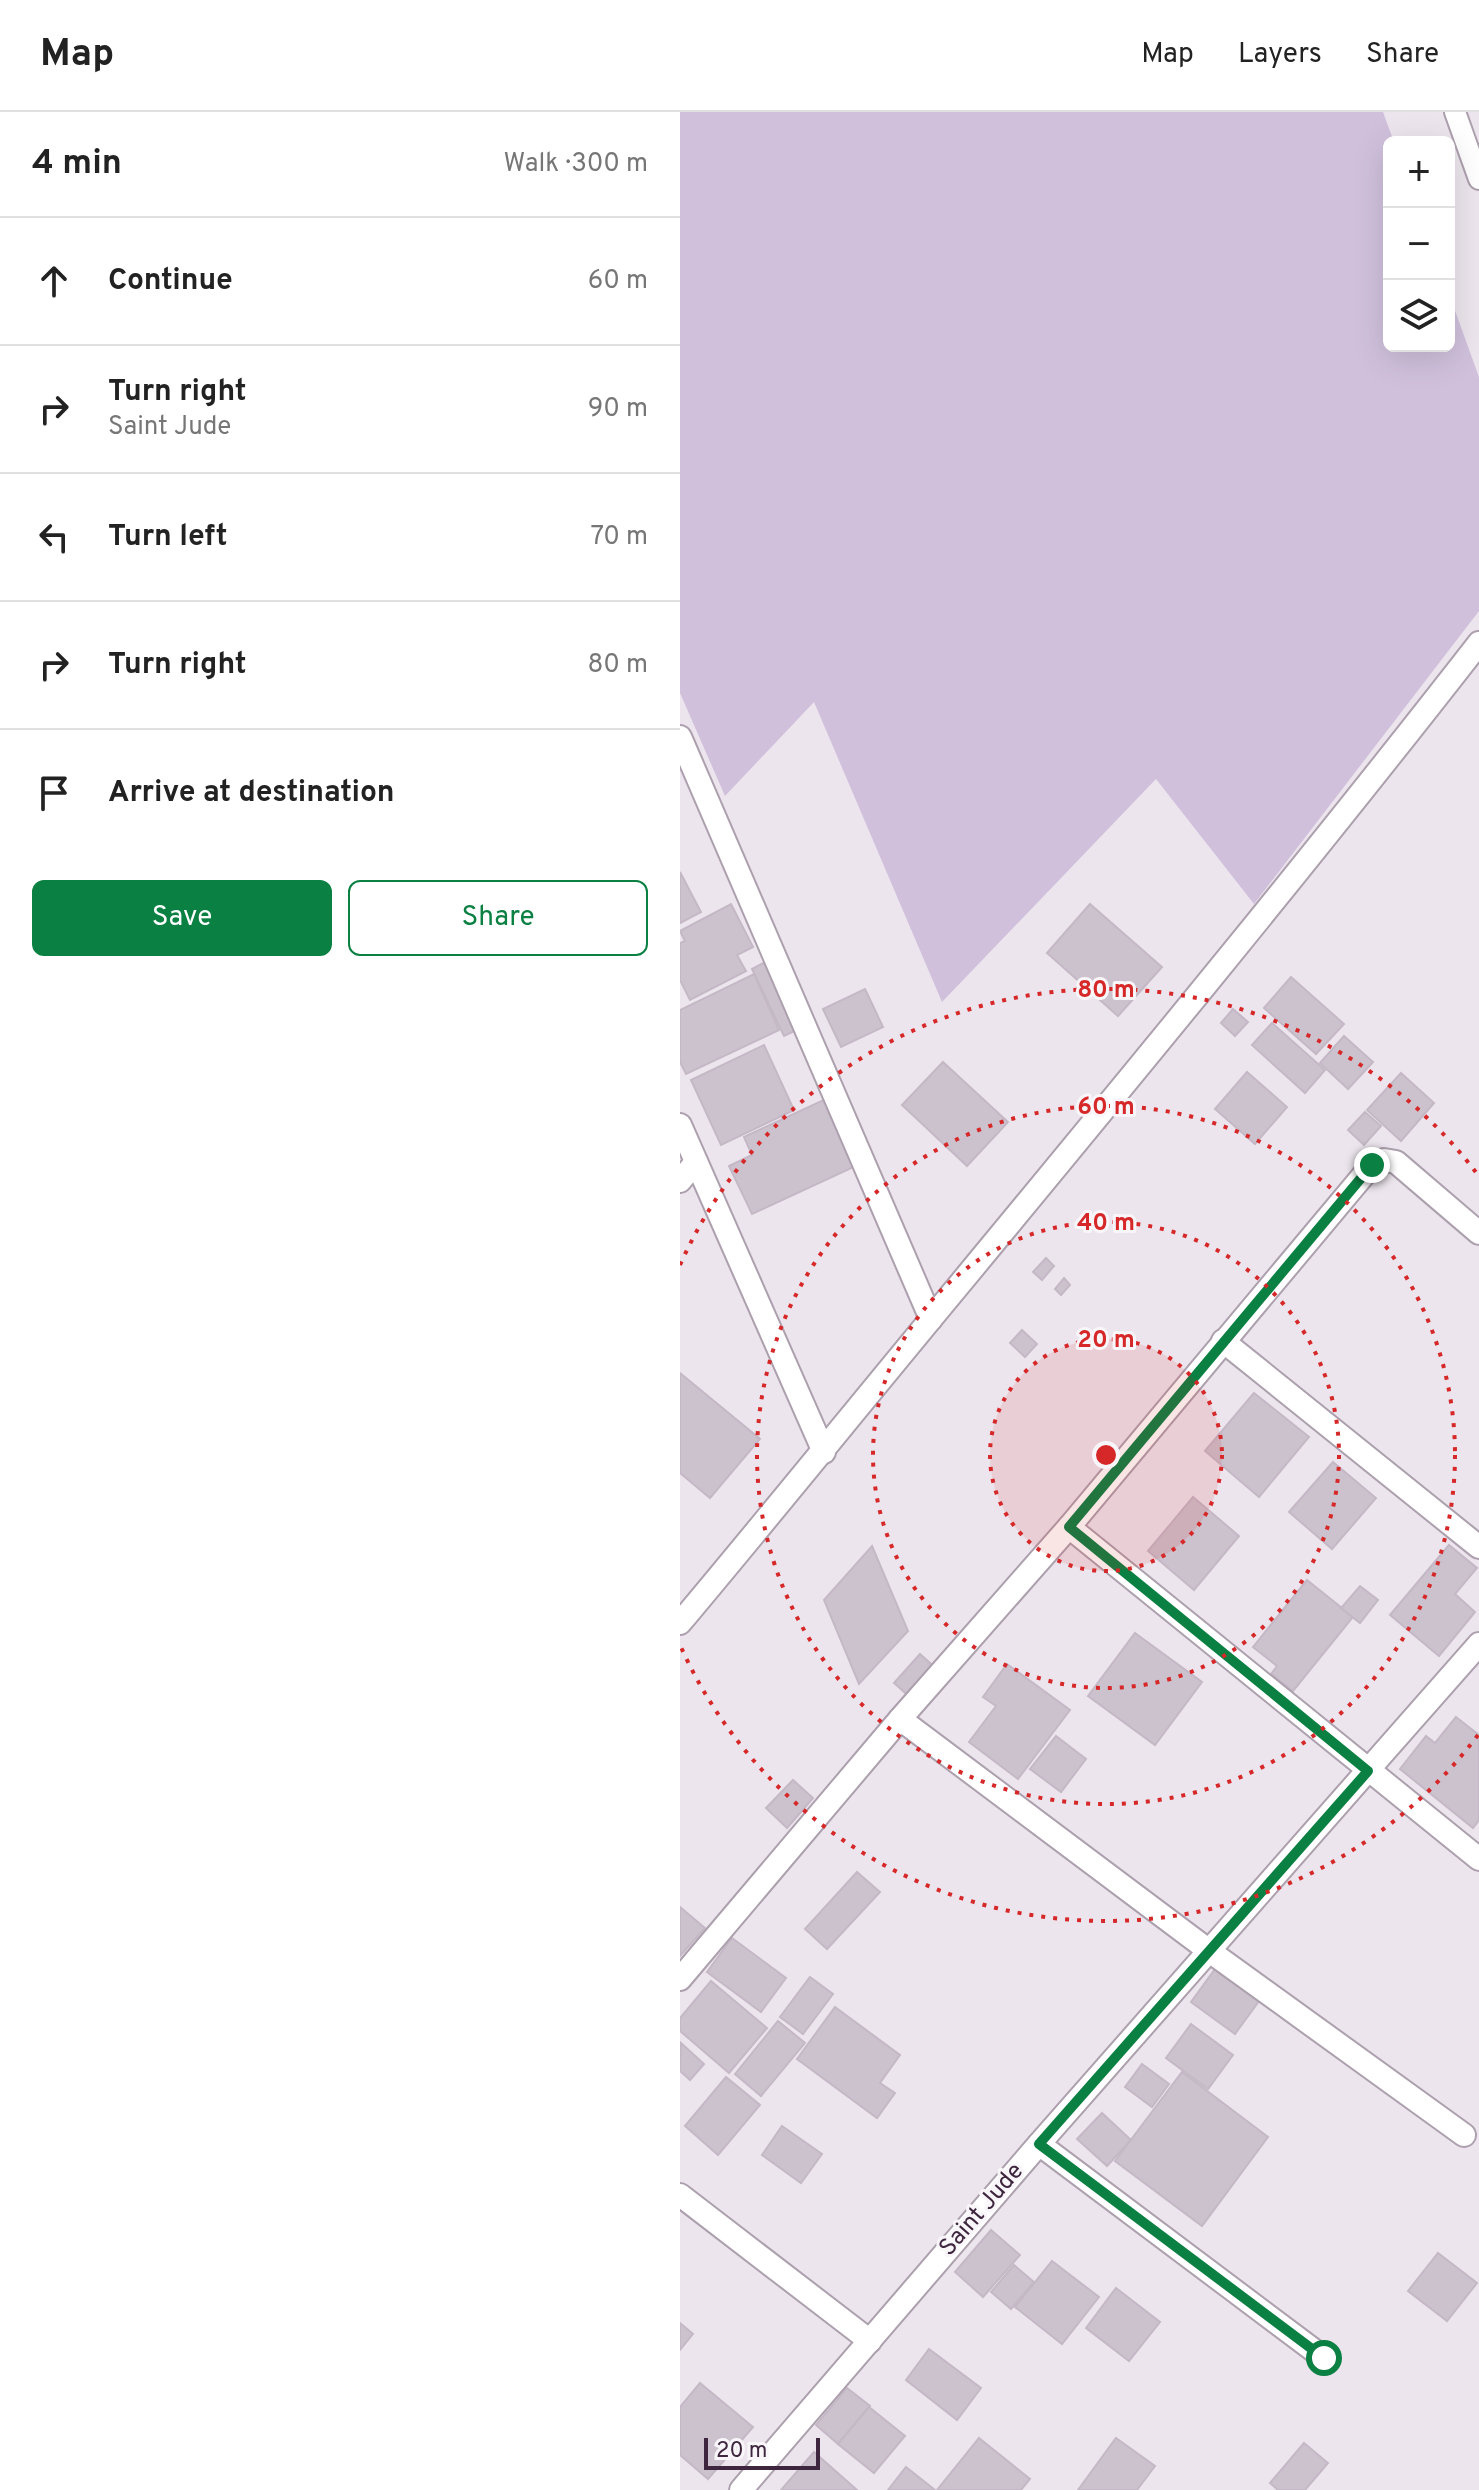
<!DOCTYPE html>
<html lang="en">
<head>
<meta charset="utf-8">
<style>
	:root { --surface:#fff; --page:#f2f2f2; --text:#222; --muted:#767676; --line:#e0e0e0; --accent:#0b8043 }
	body { margin:0; font-family:Overpass,sans-serif; background:var(--page); color:var(--text) }
	.controls { position:absolute; right:24px; top:24px; display:grid; overflow:hidden; border-radius:12px; box-shadow:0 8px 32px #0002 }
	.controls button { width:72px; height:72px; display:grid; place-items:center; padding:0; border:0; border-bottom:2px solid var(--line); background:var(--surface); color:var(--text); font:40px sans-serif }
	.scale { position:absolute; left:24px; bottom:20px; width:116px; box-sizing:border-box; padding-left:8px; border:4px solid #3e263e; border-top:0; font-size:22px; line-height:28px; white-space:nowrap; color:#3e263e; -webkit-text-stroke:6px #f9f6fa; paint-order:stroke }
	.stop { position:absolute; width:24px; height:24px; margin:-18px; border:6px solid #0b8043; border-radius:50%; background:#fff }
	.stop.end { background:#0b8043; border-color:#fff; box-shadow:0 2px 8px #0008 }
	.list { margin:0; padding:0; list-style:none }
	h2 { display:flex; justify-content:space-between; align-items:center; height:104px; margin:0; padding:0 32px; font-size:34px }
	h2 small { font-size:26px; font-weight:400; color:var(--muted) }
	.list li { display:grid; grid-template-columns:52px 1fr auto; gap:24px; align-items:center; box-sizing:border-box; height:128px; padding:0 32px; border-top:2px solid var(--line) }
	.list b { display:block; font-size:30px; white-space:nowrap }
	.list p { margin:0; font-size:26px; white-space:nowrap; color:var(--muted) }
	.list em { font-size:26px; font-style:normal; color:var(--muted) }
	.actions { display:flex; gap:16px; padding:24px 32px }
	.actions a { flex:1; padding:18px 0; border:2px solid var(--accent); border-radius:12px; text-align:center; font-size:28px; color:var(--accent) }
	.actions .main { background:var(--accent); color:#fff }
	.icon { flex:none; width:44px; height:44px; fill:none; stroke:currentColor; stroke-width:2; stroke-linecap:round; stroke-linejoin:round }
	.map { position:relative; flex:none; width:799px; height:2378px; overflow:hidden }
	header { display:flex; align-items:center; gap:48px; box-sizing:border-box; height:112px; padding:0 40px; background:var(--surface); border-bottom:2px solid var(--line) }
	header strong { font-size:38px }
	nav { display:flex; gap:44px; margin-inline-start:auto; font-size:28px }
	main { display:flex }
	aside { flex:1; background:var(--surface) }
	.map>svg:first-child { display:block }
	.green { fill:#d0c0dc }
	.building { fill:#ccc2ce; stroke:#c5b8c6; stroke-width:2 }
	.lines { fill:none; stroke-linecap:round; stroke-linejoin:round }
	.service-casing { stroke:#ada0ae; stroke-width:24 }
	.minor-casing { stroke:#ada0ae; stroke-width:26 }
	.tertiary-casing { stroke:#ada0ae; stroke-width:26 }
	.service { stroke:#fff; stroke-width:20 }
	.minor { stroke:#fff; stroke-width:22 }
	.tertiary { stroke:#fff; stroke-width:22 }
	.route { stroke:#0b8043; stroke-width:10 }
	.ring { fill:none; stroke:#d62828; stroke-width:4; stroke-dasharray:4 8 }
	.labels { text-anchor:middle; dominant-baseline:central; stroke-width:6; stroke-linejoin:round; paint-order:stroke }
	.street-label { font-size:24px; fill:#3e263e; stroke:#f9f6fa }
	.centre { fill:#d62828; stroke:#f9f6fa; stroke-width:4 }
	.ring-label { font-size:24px; text-anchor:middle; font-weight:bold; fill:#d62828; stroke:#f9f6fa; stroke-width:6; stroke-linejoin:round; paint-order:stroke }
</style>
</head>
<body>
<header>
<strong>Map</strong>
<nav><a>Map</a><a>Layers</a><a>Share</a></nav>
</header>
<main>
<aside>
<h2>4 min<small>Walk · 300 m</small></h2>
<ul class="list">
<li><svg class="icon" aria-label="ahead" viewBox="0 0 24 24"><path d="M12 20V5M6 11l6-6 6 6"/></svg><div><b>Continue</b></div><em>60 m</em></li>
<li><svg class="icon" aria-label="right" viewBox="0 0 24 24"><path d="M7 20v-9h11M14 6l5 5-5 5"/></svg><div><b>Turn right</b><p>Saint Jude</p></div><em>90 m</em></li>
<li><svg class="icon" aria-label="left" viewBox="0 0 24 24"><path d="M17 20v-9H6M10 6l-5 5 5 5"/></svg><div><b>Turn left</b></div><em>70 m</em></li>
<li><svg class="icon" aria-label="right" viewBox="0 0 24 24"><path d="M7 20v-9h11M14 6l5 5-5 5"/></svg><div><b>Turn right</b></div><em>80 m</em></li>
<li><svg class="icon" aria-label="arrive" viewBox="0 0 24 24"><path d="M6 21V4h12l-3 4 3 4H6"/></svg><div><b>Arrive at destination</b></div></li>
</ul>
<div class="actions"><a class="main">Save</a><a>Share</a></div>
</aside>
<div class="map">
<svg width="799" height="2378" viewBox="0 0 799 2378">
	<rect width="100%" height="100%" fill="#ece5ed"/>
	<!-- green -->
	<path class="green" d="M0 0H703L714 30H709V234H769V182L799 265V499L574 792 476 667 262 890 134 590 45 684 0 581Z"/>
	<!-- building -->
	<g class="building">
		<path d="M0 760 21 800 0 811Z"/>
		<path d="M51 792 73 835 57 843 66 859 10 888 0 868V831L5 829 0 819Z"/>
		<path d="M410 792 482 855 438 904 367 841Z"/>
		<path d="M89 848 121 916 104 924 72 857Z"/>
		<path d="M74 862 99 918 6 962 0 950V898Z"/>
		<path d="M611 865 664 912 636 942 584 896Z"/>
		<path d="M185 877 203 915 161 935 143 897Z"/>
		<path d="M553 897 568 910 555 924 541 911Z"/>
		<path d="M592 911 645 958 625 981 572 933Z"/>
		<path d="M664 924 693 950 668 977 640 951Z"/>
		<path d="M84 933 114 998 41 1033 11 968Z"/>
		<path d="M263 950 328 1010 287 1054 222 993Z"/>
		<path d="M567 960 607 995 575 1032 535 997Z"/>
		<path d="M721 961 754 991 721 1029 687 998Z"/>
		<path d="M150 985 180 1052 72 1102 49 1054 72 1043 64 1025Z"/>
		<path d="M685 1000 701 1014 684 1033 668 1018Z"/>
		<path d="M366 1146 374 1154 362 1168 353 1160Z"/>
		<path d="M384 1166 390 1173 381 1183 375 1177Z"/>
		<path d="M342 1218 357 1232 345 1245 330 1231Z"/>
		<path d="M0 1261 80 1327 30 1386 0 1361Z"/>
		<path d="M574 1281 629 1325 579 1385 525 1339Z"/>
		<path d="M653 1350 696 1386 652 1437 609 1400Z"/>
		<path d="M513 1385 559 1424 514 1478 468 1439Z"/>
		<path d="M769 1433 797 1456 775 1482 795 1500 759 1544 710 1503Z"/>
		<path d="M192 1434 228 1519 179 1572 144 1488Z"/>
		<path d="M627 1468 673 1505 613 1579 591 1562 597 1554 573 1535Z"/>
		<path d="M680 1474 698 1488 680 1511 661 1496Z"/>
		<path d="M455 1521 522 1570 475 1633 408 1584Z"/>
		<path d="M240 1542 258 1558 232 1587 214 1571Z"/>
		<path d="M327 1552 390 1598 338 1667 289 1630 316 1594 303 1585Z"/>
		<path d="M776 1605 799 1623V1708L793 1716 720 1657 746 1624 755 1631Z"/>
		<path d="M376 1624 406 1647 381 1680 350 1657Z"/>
		<path d="M113 1668 133 1686 107 1716 86 1696Z"/>
		<path d="M177 1760 200 1780 147 1837 125 1817Z"/>
		<path d="M0 1795 25 1816 0 1844Z"/>
		<path d="M52 1826 106 1866 81 1900 27 1860Z"/>
		<path d="M538 1853 582 1885 555 1922 511 1890Z"/>
		<path d="M130 1865 153 1882 123 1922 100 1905Z"/>
		<path d="M31 1869 87 1916 49 1961 0 1919V1906Z"/>
		<path d="M155 1895 220 1943 200 1971 215 1981 197 2006 117 1947Z"/>
		<path d="M98 1909 125 1931 81 1984 55 1962Z"/>
		<path d="M511 1912 553 1943 528 1977 486 1946Z"/>
		<path d="M1 1931 24 1952 10 1968 0 1959Z"/>
		<path d="M462 1952 489 1972 472 1995 445 1975Z"/>
		<path d="M502 1960 588 2025 522 2114 435 2049Z"/>
		<path d="M46 1965 80 1993 38 2043 5 2014Z"/>
		<path d="M422 2001 451 2028 427 2054 397 2027Z"/>
		<path d="M102 2014 142 2042 121 2071 82 2043Z"/>
		<path d="M311 2118 340 2143 303 2185 275 2160Z"/>
		<path d="M758 2141 797 2171 767 2209 728 2179Z"/>
		<path d="M372 2149 419 2185 382 2232 335 2195Z"/>
		<path d="M334 2153 354 2170 331 2197 311 2180Z"/>
		<path d="M436 2176 480 2210 449 2249 406 2216Z"/>
		<path d="M0 2211 13 2222 0 2238Z"/>
		<path d="M249 2237 301 2276 277 2308 226 2268Z"/>
		<path d="M20 2271 73 2315 28 2367 0 2343V2295Z"/>
		<path d="M167 2276 190 2294 158 2332 136 2313Z"/>
		<path d="M189 2295 225 2324 194 2361 158 2332Z"/>
		<path d="M299 2326 350 2367 341 2378H257Z"/>
		<path d="M436 2326 475 2354 457 2378H398Z"/>
		<path d="M624 2331 648 2351 625 2378H598L590 2371Z"/>
		<path d="M134 2340 177 2378H101Z"/>
		<path d="M226 2355 255 2378H208Z"/>
	</g>
	<g class="lines">
		<!-- service casing -->
		<g class="service-casing">
			<path id="service" d="M775 0 799 67"/>
		</g>
		<!-- minor casing -->
		<g class="minor-casing">
			<g id="minor">
				<path d="M0 625 251 1207"/>
				<path d="M0 1013 144 1340"/>
				<path d="M0 1069 16 1050"/>
				<path d="M543 1229 799 1435"/>
				<path d="M389 1415 799 1747"/>
				<path d="M220 1607 528 1838 784 2023"/>
				<path d="M0 1867 220 1607 389 1415 692 1053 704 1048 716 1050 799 1121"/>
				<path d="M359 2032 644 2246"/>
				<path d="M0 2083 190 2229"/>
				<path d="M61 2378 359 2032 799 1532"/>
			</g>
		</g>
		<!-- tertiary casing -->
		<g class="tertiary-casing">
			<path id="tertiary" d="M0 1511C94 1399 186 1285 279 1173 455 960 630 748 799 531"/>
		</g>
		<!-- service -->
		<use href="#service" class="service"/>
		<!-- minor -->
		<use href="#minor" class="minor"/>
		<!-- tertiary -->
		<use href="#tertiary" class="tertiary"/>
	</g>
	<g class="lines">
		<!-- route -->
		<path class="route" d="M644 2246 359 2032 688 1659 389 1415 692 1053"/>
	</g>
	<!-- distance rings -->
	<circle cx="426" cy="1343" r="116" fill="#d62828" fill-opacity=".12"/>
	<g class="ring">
		<circle cx="426" cy="1343" r="116"/>
		<circle cx="426" cy="1343" r="233"/>
		<circle cx="426" cy="1343" r="349"/>
		<path d="M798 1623A466 466 0 0 1 0 1533M0 1153A466 466 0 0 1 798 1063"/>
	</g>
	<g class="labels">
		<!-- street labels -->
		<g class="street-label">
			<text transform="translate(302 2098) rotate(-49)">Saint Jude</text>
		</g>
	</g>
	<circle cx="426" cy="1343" r="12" class="centre"/>
	<g class="ring-label">
		<text x="426" y="885">80 m</text>
		<text x="426" y="1002">60 m</text>
		<text x="426" y="1118">40 m</text>
		<text x="426" y="1235">20 m</text>
	</g>
</svg>
<div class="controls">
<button>+</button>
<button>−</button>
<button><svg class="icon" aria-label="layers" viewBox="0 0 24 24"><path d="M12 4l9 5-9 5-9-5zM3 14l9 5 9-5"/></svg></button>
</div>
<div class="scale">20 m</div>
<div class="stop" style="left:644px;top:2246px"></div>
<div class="stop end" style="left:692px;top:1053px"></div>
</div>
</main>
</body>
</html>
